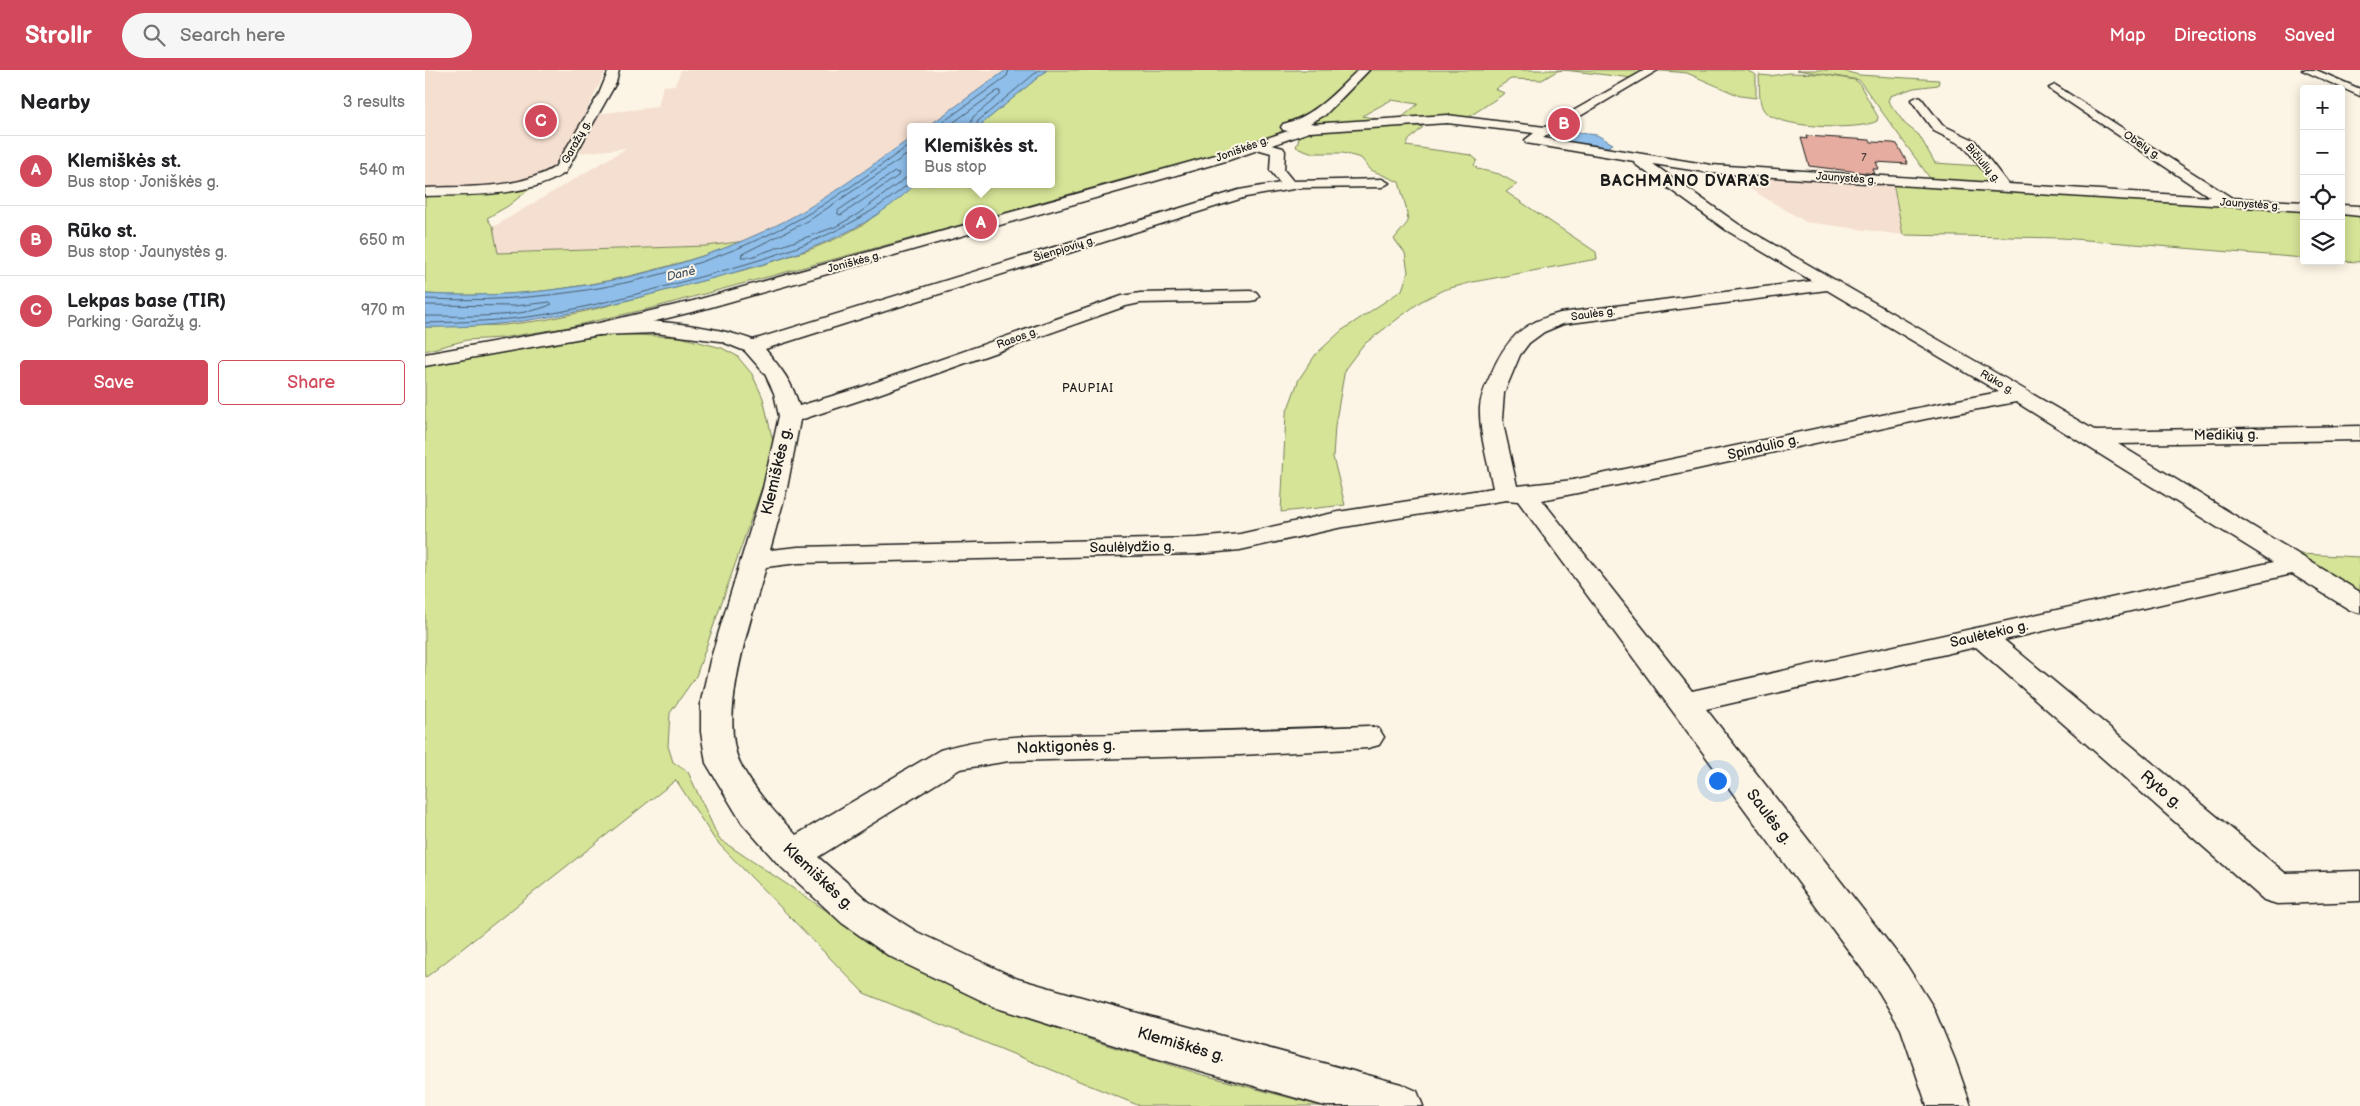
<!DOCTYPE html>
<html lang="en">
<head>
<meta charset="utf-8">
<style>
	:root { --surface:#fff; --page:#f6f6f6; --text:#202124; --muted:#757577; --line:#e0e0e0; --accent:#d1495b }
	body { margin:0; font-family:"Balsamiq Sans",sans-serif; background:var(--page); color:var(--text) }
	.controls { position:absolute; right:15px; top:15px; display:grid; overflow:hidden; border-radius:5px; box-shadow:0 2px 12px #0003 }
	.controls button { width:45px; height:45px; display:grid; place-items:center; padding:0; border:0; border-bottom:1px solid var(--line); background:var(--surface); color:var(--text); font:25px sans-serif }
	.you { position:absolute; left:1292px; top:710px; width:18px; height:18px; margin:-12px; border:4px solid #fff; border-radius:50%; background:#1a73e8; box-shadow:0 0 0 8px #1a73e833 }
	.badge { display:grid; place-items:center; width:32px; height:32px; border-radius:50%; background:var(--accent); color:#fff; font-size:16px; font-weight:700 }
	.pin { position:absolute; translate:-50% -50%; border:2px solid #fff; box-shadow:0 1px 5px #0006 }
	.popup { position:absolute; left:482px; top:53px; width:148px; height:65px; box-sizing:border-box; display:grid; place-content:center; border-radius:5px; background:var(--surface); filter:drop-shadow(0 1px 4px #0005); font-size:16px; white-space:nowrap; color:var(--muted) }
	.popup b { font-size:19px; color:var(--text) }
	.popup::after { content:''; position:absolute; left:50%; top:100%; margin-left:-10px; border:10px solid transparent; border-top-color:var(--surface) }
	.list { margin:0; padding:0; list-style:none }
	h2 { display:flex; justify-content:space-between; align-items:center; height:65px; margin:0; padding:0 20px; font-size:21px }
	h2 small { font-size:16px; font-weight:400; color:var(--muted) }
	.list li { display:grid; grid-template-columns:32px 1fr auto; gap:15px; align-items:center; box-sizing:border-box; height:70px; padding:0 20px; border-top:1px solid var(--line) }
	.list b { display:block; font-size:19px; white-space:nowrap }
	.list p { margin:0; font-size:16px; white-space:nowrap; color:var(--muted) }
	.list em { font-size:16px; font-style:normal; color:var(--muted) }
	.actions { display:flex; gap:10px; padding:15px 20px }
	.actions a { flex:1; padding:11px 0; border:1px solid var(--accent); border-radius:5px; text-align:center; font-size:18px; color:var(--accent) }
	.actions .main { background:var(--accent); color:#fff }
	.icon { flex:none; width:28px; height:28px; fill:none; stroke:currentColor; stroke-width:2; stroke-linecap:round; stroke-linejoin:round }
	.map { position:relative; flex:none; width:1935px; height:1036px; overflow:hidden }
	header { display:flex; align-items:center; gap:30px; box-sizing:border-box; height:70px; padding:0 25px; background:var(--accent); color:#fff }
	header strong { font-size:24px }
	nav { display:flex; gap:28px; margin-inline-start:auto; font-size:18px }
	.search { width:350px; height:45px; background:var(--page); display:flex; align-items:center; gap:12px; box-sizing:border-box; padding:0 18px; border-radius:28px; color:var(--muted); font-size:19px }
	main { display:flex }
	aside { flex:1; background:var(--surface) }
	.map>svg:first-child { display:block }
	.built { fill:#f5dfd0 }
	.green { fill:#d5e497; stroke:#78805a }
	.water { fill:#8ebee9; stroke:#607d97 }
	.lines { fill:none; stroke-linecap:round; stroke-linejoin:round }
	.shore { stroke:#4a5d6e; stroke-width:1 }
	.building { fill:#e5ac9f; stroke:#1c1c1c }
	.minor-casing { stroke:#1c1c1c; stroke-width:3 }
	.major-casing { stroke:#1c1c1c; stroke-width:3 }
	.minor { fill:#fcf5e5; fill-rule:evenodd }
	.major { fill:#fcf5e5; fill-rule:evenodd }
	.labels { text-anchor:middle; dominant-baseline:central; stroke-width:4; stroke-linejoin:round; paint-order:stroke }
	.far-street-label { font-size:11px; fill:#1c1c1c; stroke:#fcf5e5 }
	.number-label { font-size:11px; fill:#4e403d }
	.far-water-label { font-size:12px; font-style:italic; fill:#445564; stroke:#fcf5e5 }
	.far-neighbourhood-label { font-size:12px; letter-spacing:1px; fill:#1c1c1c; stroke:#fcf5e5 }
	.street-label { font-size:14px; fill:#1c1c1c; stroke:#fcf5e5 }
	.far-district-label { font-size:16px; font-weight:bold; letter-spacing:1px; fill:#1c1c1c; stroke:#fcf5e5 }
	.near-street-label { font-size:16px; fill:#1c1c1c; stroke:#fcf5e5 }
</style>
</head>
<body>
<header>
<strong>Strollr</strong>
<div class="search"><svg class="icon" aria-label="search" viewBox="0 0 24 24"><circle cx="10" cy="10" r="6"/><path d="M15 15l6 6"/></svg>Search here</div>
<nav><a>Map</a><a>Directions</a><a>Saved</a></nav>
</header>
<main>
<aside>
<h2>Nearby<small>3 results</small></h2>
<ul class="list">
<li><span class="badge">A</span><div><b>Klemiškės st.</b><p>Bus stop · Joniškės g.</p></div><em>540 m</em></li>
<li><span class="badge">B</span><div><b>Rūko st.</b><p>Bus stop · Jaunystės g.</p></div><em>650 m</em></li>
<li><span class="badge">C</span><div><b>Lekpas base (TIR)</b><p>Parking · Garažų g.</p></div><em>970 m</em></li>
</ul>
<div class="actions"><a class="main">Save</a><a>Share</a></div>
</aside>
<div class="map">
<svg width="1935" height="1036" viewBox="0 0 1935 1036">
	<rect width="100%" height="100%" fill="#fcf5e5"/>
	<filter id="ink" filterUnits="userSpaceOnUse"><feTurbulence type="fractalNoise" baseFrequency=".02" numOctaves="2"/><feDisplacementMap in="SourceGraphic" scale="10" xChannelSelector="R" yChannelSelector="G"/><feConvolveMatrix kernelMatrix="1 2 1 2 8 2 1 2 1" color-interpolation-filters="sRGB"/></filter>
	<g filter="url(#ink)">
		<!-- built -->
		<g class="built">
			<path d="M0 0H181L151 63 124 103 97 112 0 119Z"/>
			<path d="M256 0H581L502 57H486V68L403 125 362 150 321 171 281 176 73 183 68 157 202 78 154 83 170 44 233 37 238 16 250 15Z"/>
			<path d="M1329 104 1468 113 1478 165 1381 152 1320 116 1332 110Z"/>
		</g>
		<!-- green -->
		<g class="green">
			<path d="M622 0H933C919 14 905 31 889 42 844 74 789 86 737 102L731 100 510 162 227 238 139 258 76 268 42 270 0 281V257L79 255 119 250 166 240 330 197 384 180 415 167 439 154 491 114H626V57H553Z"/>
			<path d="M946 0H1321L1331 5V28L1315 26 1262 3 1252 2 1222 0 1207 8 1139 0 1132 1 1117 10 1086 9 1070 19 1079 23 1077 25 1042 48 975 49 993 34 966 30 937 46 998 57 984 70 981 76 1046 85 1052 90 1049 95 1053 99 1074 104 1092 114 1081 122 1171 182 1172 189 1048 212 1018 220 995 232 938 275 920 299 910 356 908 387 920 435 856 442 861 344 874 309 891 284 916 261 977 220 983 202 980 183 969 169 983 152 981 137 974 112 946 100 936 88 918 83H888L871 77 875 65 912 35Z"/>
			<path d="M1372 0H1415L1434 5 1514 10 1513 15 1489 18 1465 26 1463 31 1480 54 1494 65 1510 93 1555 96 1570 115 1507 111 1434 10Z"/>
			<path d="M1363 3 1396 4 1430 10 1434 13 1453 47 1452 51C1435 61 1348 59 1338 39 1333 30 1335 15 1334 5L1345 6Z"/>
			<path d="M1468 113 1879 139V188L1637 168 1478 165Z"/>
			<path d="M111 114 83 136 62 148 68 157 73 183 281 176 321 171C217 209 112 231 0 224V123Z"/>
			<path d="M1916 142 1935 143V192L1916 191Z"/>
			<path d="M187 264 255 267 297 278 312 286 327 304 338 328 350 380 271 606 245 643 243 676 248 692 263 702 294 769 399 839 453 879 548 925 666 970 775 1004 896 1036H715L439 923 290 770 251 710 0 908V295Z"/>
			<path d="M1875 484 1935 487V524L1873 486Z"/>
		</g>
		<!-- water -->
		<g class="water">
			<path d="M581 0H622L553 57H502Z"/>
			<path d="M1147 62 1172 65 1188 74 1183 77 1130 70V68L1138 63Z"/>
			<path d="M486 68V114H491C427 175 341 194 258 216 171 239 90 259 0 257V224C119 231 254 206 360 151 404 128 445 96 486 68Z"/>
		</g>
		<g class="lines">
			<!-- shore -->
			<g class="shore">
				<path d="M511 57 582 6 584 0"/>
				<path d="M522 57 572 21H575V25L548 47 544 57"/>
				<path d="M551 57 553 51 614 0"/>
				<path d="M486 82 383 151 317 184 316 187H326L410 157 433 144 486 104"/>
				<path d="M470 102 474 103 473 106 416 145 413 144V141Z"/>
				<path d="M0 229C125 234 251 213 363 155 406 133 446 102 486 74"/>
				<path d="M0 235 90 236 125 232 127 234C97 249 34 246 0 246"/>
				<path d="M0 253C39 252 78 251 117 245 167 237 215 223 264 210 348 187 418 169 486 112"/>
			</g>
		</g>
		<!-- building -->
		<path class="building" d="M1381 66 1445 70 1446 72 1468 73 1472 74 1483 94 1451 92 1454 99H1448L1450 104 1384 96 1376 68 1382 69Z"/>
		<g class="lines">
			<!-- minor casing -->
			<g class="minor-casing">
				<g id="minor">
					<path d="M184 0H194L191 13 140 103C101 128 45 124 0 126V118C42 116 93 120 130 97L174 24Z"/>
					<path d="M1220 0H1233L1118 68 1286 95 1568 113 1539 76 1509 61 1486 30 1492 27 1496 28 1517 55 1549 70 1583 114 1785 127 1626 20 1624 18 1630 15 1807 128 1879 132V141L1286 103 1228 94 1313 154 1671 361 1935 356V370L1693 374 1935 522V543L1925 540 1867 504 1579 570 1860 803 1935 801V831L1852 834 1839 830 1551 577 1281 639 1482 896 1508 937 1530 990 1546 1036H1502L1476 959 1454 922 1093 431 1081 430 913 458 815 480 772 484 373 493 341 497C327 546 292 646 315 693 329 721 350 743 371 765L515 680C573 662 637 666 696 664 779 662 861 659 943 656L954 659 959 667 954 675 943 678 815 685 584 691 535 699 393 787 443 831 492 862 593 909 727 947 976 1014 992 1021 998 1036H900L727 987 572 938 464 886 417 853 354 795 317 753 281 693 276 662V631L285 591 338 418 354 346 349 323 340 304 320 281 295 271 230 263 174 265 167 263 164 259 167 255C209 245 288 255 328 270L814 120 855 113 845 100 846 83 828 78 827 75 833 71 858 78 860 81 859 100 868 111 957 109 964 113 957 117 874 118 821 127 340 279C355 297 368 313 374 336L434 318 697 226 715 223 825 221 831 222 834 226 831 230 825 231 715 233 701 236 448 326 375 350 362 418 345 480 373 477 772 468 815 464 913 442 1068 418C1063 392 1054 364 1055 337 1056 325 1061 315 1066 304 1081 269 1097 253 1135 243L1387 211 1301 160 1210 94 1209 91 1101 73 1100 70 1109 63 1022 53 885 62 879 58 885 54 1022 45 1120 57ZM1402 220 1574 322 1452 346 1148 410 1092 416 1077 349 1079 323 1095 285 1104 273 1119 262 1138 254ZM1591 332 1848 492 1267 621 1117 430 1263 401 1500 349Z"/>
					<path d="M1877 0H1891L1935 19V26Z"/>
					<path d="M1916 135 1935 136V146L1916 144Z"/>
				</g>
			</g>
			<!-- major casing -->
			<g class="major-casing">
				<path id="major" d="M933 0H944L900 45 885 53 890 54 892 57 890 60 804 90 279 239 174 265 0 296V284L174 253 268 231 794 84 863 61 858 60 856 57 858 54C890 46 910 22 933 0Z"/>
			</g>
			<!-- minor -->
			<use href="#minor" class="minor"/>
			<!-- major -->
			<use href="#major" class="major"/>
		</g>
	</g>
	<g class="labels">
		<!-- far-street labels -->
		<g class="far-street-label">
			<text transform="translate(151 72) rotate(-61)">Garažų g.</text>
			<text transform="translate(1717 75) rotate(34)">Obelų g.</text>
			<text transform="translate(817 79) rotate(-20)">Joniškės g.</text>
			<text transform="translate(1558 93) rotate(50)">Bičiulių g.</text>
			<text transform="translate(1421 108) rotate(4)">Jaunystės g.</text>
			<text transform="translate(1825 134) rotate(4)">Jaunystės g.</text>
			<text transform="translate(639 179) rotate(-17)">Šienpjovių g.</text>
			<text transform="translate(429 192) rotate(-15)">Joniškės g.</text>
			<text transform="translate(1168 244) rotate(-8)">Saulės g.</text>
			<text transform="translate(592 268) rotate(-20)">Rasos g.</text>
			<text transform="translate(1572 312) rotate(30)">Rūko g.</text>
		</g>
		<!-- number labels -->
		<g class="number-label">
			<text x="1439" y="87">7</text>
		</g>
		<!-- far-water labels -->
		<g class="far-water-label">
			<text transform="translate(256 204) rotate(-13)">Danė</text>
		</g>
		<!-- far-neighbourhood labels -->
		<g class="far-neighbourhood-label">
			<text x="663" y="318">PAUPIAI</text>
		</g>
		<!-- street labels -->
		<g class="street-label">
			<text transform="translate(1801 365) rotate(-1)">Medikių g.</text>
			<text transform="translate(1338 377) rotate(-13)">Spindulio g.</text>
			<text transform="translate(707 477) rotate(-1)">Saulėlydžio g.</text>
			<text transform="translate(1564 564) rotate(-13)">Saulėtekio g.</text>
		</g>
		<!-- far-district labels -->
		<g class="far-district-label">
			<text x="1260" y="111">BACHMANO DVARAS</text>
		</g>
		<!-- near-street labels -->
		<g class="near-street-label">
			<text transform="translate(352 401) rotate(-77)">Klemiškės g.</text>
			<text transform="translate(641 677) rotate(-2)">Naktigonės g.</text>
			<text transform="translate(1736 720) rotate(41)">Ryto g.</text>
			<text transform="translate(1344 747) rotate(53)">Saulės g.</text>
			<text transform="translate(393 807) rotate(43)">Klemiškės g.</text>
			<text transform="translate(756 975) rotate(16)">Klemiškės g.</text>
		</g>
	</g>
</svg>
<div class="controls">
<button>+</button>
<button>−</button>
<button><svg class="icon" aria-label="locate" viewBox="0 0 24 24"><circle cx="12" cy="12" r="6"/><path d="M12 2v4M12 18v4M2 12h4M18 12h4"/></svg></button>
<button><svg class="icon" aria-label="layers" viewBox="0 0 24 24"><path d="M12 4l9 5-9 5-9-5zM3 14l9 5 9-5"/></svg></button>
</div>
<div class="you"></div>
<div class="pin badge" style="left:556px;top:153px">A</div>
<div class="popup"><b>Klemiškės st.</b>Bus stop</div>
<div class="pin badge" style="left:1139px;top:54px">B</div>
<div class="pin badge" style="left:116px;top:51px">C</div>
</div>
</main>
</body>
</html>
